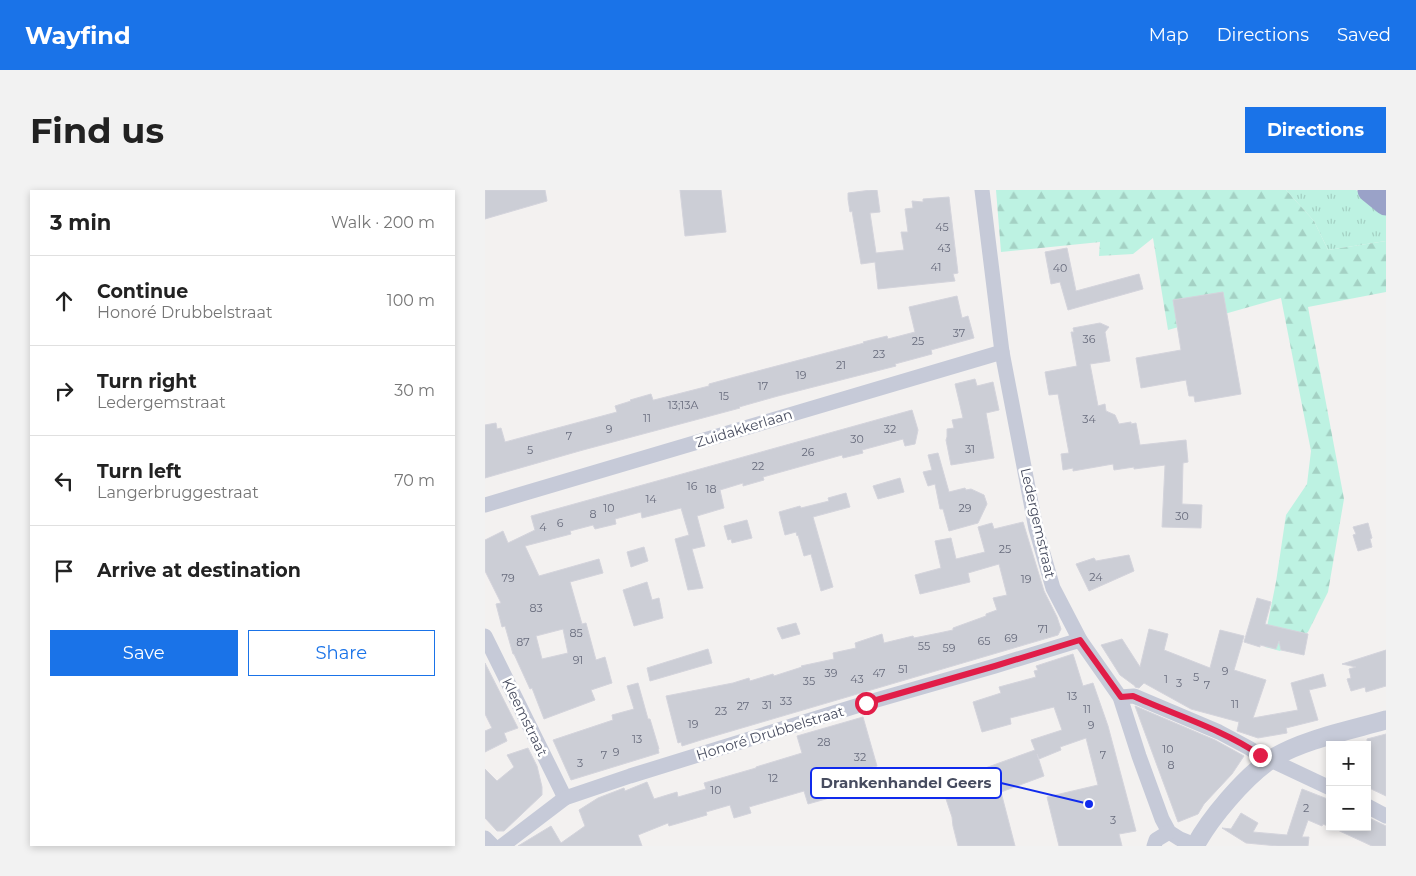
<!DOCTYPE html>
<html lang="en">
<head>
<meta charset="utf-8">
<style>
	:root { --surface:#fff; --page:#f2f2f2; --text:#222; --muted:#767676; --line:#e0e0e0; --accent:#1a73e8 }
	body { margin:0; font-family:Montserrat,sans-serif; background:var(--page); color:var(--text) }
	.controls { position:absolute; right:15px; bottom:15px; display:grid; overflow:hidden; border-radius:0px; box-shadow:0 2px 8px #0003 }
	.controls button { width:45px; height:45px; display:grid; place-items:center; padding:0; border:0; border-bottom:1px solid var(--line); background:var(--surface); color:var(--text); font:25px sans-serif }
	.stop { position:absolute; width:15px; height:15px; margin:-11px; border:4px solid #e11d48; border-radius:50%; background:#fff }
	.stop.end { background:#e11d48; border-color:#fff; box-shadow:0 1px 5px #0008 }
	.list { margin:0; padding:0; list-style:none }
	h2 { display:flex; justify-content:space-between; align-items:center; height:65px; margin:0; padding:0 20px; font-size:21px }
	h2 small { font-size:16px; font-weight:400; color:var(--muted) }
	.list li { display:grid; grid-template-columns:32px 1fr auto; gap:15px; align-items:center; box-sizing:border-box; height:90px; padding:0 20px; border-top:1px solid var(--line) }
	.list b { display:block; font-size:19px; white-space:nowrap }
	.list p { margin:0; font-size:16px; white-space:nowrap; color:var(--muted) }
	.list em { font-size:16px; font-style:normal; color:var(--muted) }
	.actions { display:flex; gap:10px; padding:15px 20px }
	.actions a { flex:1; padding:11px 0; border:1px solid var(--accent); border-radius:0px; text-align:center; font-size:18px; color:var(--accent) }
	.actions .main { background:var(--accent); color:#fff }
	.icon { flex:none; width:28px; height:28px; fill:none; stroke:currentColor; stroke-width:2; stroke-linecap:round; stroke-linejoin:round }
	.map { position:relative; flex:none; width:901px; height:656px; overflow:hidden; border-radius:0px }
	header { display:flex; align-items:center; gap:30px; box-sizing:border-box; height:70px; padding:0 25px; background:var(--accent); color:#fff }
	header strong { font-size:24px }
	nav { display:flex; gap:28px; margin-inline-start:auto; font-size:18px }
	.intro { display:flex; align-items:center; justify-content:space-between; box-sizing:border-box; height:120px; padding:0 30px }
	h1 { margin:0; font-size:35px }
	.button { padding:12px 22px; border-radius:0px; background:var(--accent); color:#fff; font-size:18px; font-weight:700 }
	main { display:flex; gap:30px; padding:0 30px }
	aside { flex:1; background:var(--surface); border-radius:0px; box-shadow:0 2px 8px #0003 }
	.map>svg:first-child { display:block }
	.grass { fill:url(#grass-tufts) }
	.forest { fill:url(#forest-firs) }
	.building { fill:#ccced6; stroke:#d4d4dc; fill-rule:evenodd }
	.lines { fill:none; stroke-linecap:round; stroke-linejoin:round }
	.minor { stroke:#c6cad8; stroke-width:15 }
	.tertiary { stroke:#c6cad8; stroke-width:19 }
	.trunk { stroke:#9aa2c8; stroke-width:25 }
	.route { stroke:#e11d48; stroke-width:6 }
	.labels { text-anchor:middle; dominant-baseline:central; stroke-width:5; stroke-linejoin:round; paint-order:stroke }
	.number-label { font-size:11px; fill:#686c7d }
	.street-label { font-size:14px; fill:#474c5f; stroke:#fff }
	.leader { fill:none; stroke:#102bed; stroke-width:2 }
	.callout-dot { fill:#102bed; stroke:#fff; stroke-width:2 }
	.callout { fill:#fff; stroke:#102bed; stroke-width:2 }
	.callout-label { font-size:15px; text-anchor:middle; font-weight:bold; fill:#474c5f }
</style>
</head>
<body>
<header>
<strong>Wayfind</strong>
<nav><a>Map</a><a>Directions</a><a>Saved</a></nav>
</header>
<div class="intro"><h1>Find us</h1><a class="button">Directions</a></div>
<main>
<aside>
<h2>3 min<small>Walk · 200 m</small></h2>
<ul class="list">
<li><svg class="icon" aria-label="ahead" viewBox="0 0 24 24"><path d="M12 20V5M6 11l6-6 6 6"/></svg><div><b>Continue</b><p>Honoré Drubbelstraat</p></div><em>100 m</em></li>
<li><svg class="icon" aria-label="right" viewBox="0 0 24 24"><path d="M7 20v-9h11M14 6l5 5-5 5"/></svg><div><b>Turn right</b><p>Ledergemstraat</p></div><em>30 m</em></li>
<li><svg class="icon" aria-label="left" viewBox="0 0 24 24"><path d="M17 20v-9H6M10 6l-5 5 5 5"/></svg><div><b>Turn left</b><p>Langerbruggestraat</p></div><em>70 m</em></li>
<li><svg class="icon" aria-label="arrive" viewBox="0 0 24 24"><path d="M6 21V4h12l-3 4 3 4H6"/></svg><div><b>Arrive at destination</b></div></li>
</ul>
<div class="actions"><a class="main">Save</a><a>Share</a></div>
</aside>
<div class="map">
<svg width="901" height="656" viewBox="0 0 901 656">
	<defs>
		<pattern id="grass-tufts" width="24" height="20" patternUnits="userSpaceOnUse" patternTransform="scale(1.25)"><rect width="24" height="20" fill="#bdf2e2"/><path d="M3 7l-1-3M5 7V3M7 7l1-3M15 17l-1-3M17 17v-4M19 17l1-3" fill="none" stroke="#a4d1c4"/></pattern>
		<pattern id="forest-firs" width="22" height="20" patternUnits="userSpaceOnUse" patternTransform="scale(1.25)"><rect width="22" height="20" fill="#bdf2e2"/><path d="M5 1l3.5 6h-7zM16 11l3.5 6h-7z" fill="#a4d1c4"/></pattern>
	</defs>
	<rect width="100%" height="100%" fill="#f3f1f0"/>
	<!-- grass -->
	<path class="grass" d="M801 0H871L901 19V51L843 60 829 31Z"/>
	<!-- forest -->
	<path class="forest" d="M511 0H801L829 31 843 60 901 51V102L823 117 859 309 843 402 823 442 795 461 780 457 782 437 791 392 801 325 822 294 826 261 796 108 683 140 668 48 648 64 614 66 615 52 516 62Z"/>
	<!-- building -->
	<g class="building">
		<path d="M0 0H60L62 11 0 29Z"/>
		<path d="M195 0H236L241 42 200 46Z"/>
		<path d="M386 0H392L395 22 385 23 391 63 419 60 416 42H423L420 19 428 18 427 11 438 12V9L464 7 473 83 468 84 470 91 393 99 390 72 376 74 367 21 365 22 363 9V3Z"/>
		<path d="M582 58 591 101 654 84 658 99 583 120 575 92 566 94 560 62Z"/>
		<path d="M738 102 756 204 710 212 709 206H704L701 190 656 198 651 168 696 160 688 110Z"/>
		<path d="M472 106 477 128 483 126 489 148 446 160 447 164 410 174 411 176 293 206 254 217 255 218 98 260 0 288V235L11 233 12 239 16 238 20 252 132 222 130 216 146 211 145 210 166 204 168 210H169L224 196V194L246 188 379 153 378 152 402 146 403 149 430 142 424 117Z"/>
		<path d="M615 133 624 137 620 142 625 171 605 174 613 216 620 214 621 221 630 225 634 234 646 232V234L651 233 655 255 701 250 703 272 698 273 697 314 717 315 716 338 677 337 680 275 649 279V277L629 280 628 274 588 281V278L578 280 576 264 584 263 573 204 564 205 560 182 592 176 586 142H589L588 138Z"/>
		<path d="M490 189 492 196 508 192 514 220 501 223 509 268 466 275 461 250 462 247V239L469 238 467 230 478 228 470 194Z"/>
		<path d="M427 220 433 240 430 254 420 256 418 249 377 260 378 263 358 268 357 265 278 287 279 290 258 296V293L235 300 239 318 212 326 220 356 207 359 218 398 203 400 190 349 204 345 196 318 157 328 156 322 130 329 131 334 110 339 108 335 85 341 86 344 40 356 54 386 114 369 118 383 85 392 97 434 101 433 111 470 120 467 127 493 106 500 110 510 59 529 47 498 45 499 29 464H28L20 436 17 437 11 414 16 413 0 381V350L18 341 23 353 50 340 46 326ZM78 439 83 463 57 469 51 446Z"/>
		<path d="M453 263 464 302 480 298 481 300 486 299 499 305 502 314 493 333 464 341 458 319H455L450 294 443 296 438 282 447 280 443 265Z"/>
		<path d="M415 288 419 302 393 309 388 296Z"/>
		<path d="M361 303 365 317 328 327 348 397 336 401 326 364 319 366 313 345 312 346 311 342 300 345 294 322 315 316 316 318 344 311 343 308Z"/>
		<path d="M262 330 267 348 247 353 246 349 243 350 239 336Z"/>
		<path d="M538 332 559 401 572 427 576 439 573 445 216 550 197 556 196 552 193 553 181 506 248 493 264 488 265 491 288 484 289 486 317 477 316 476 349 469 348 463 371 458 370 453 397 444 399 453 428 446 429 448 454 443 468 440V438L501 426V424L512 420 508 408 522 405 514 374 483 383 485 392 435 404 430 385 456 378 450 351 466 348 471 369 500 362 493 337 507 333 509 339Z"/>
		<path d="M883 333 887 348 885 349 887 357 873 361 868 345 871 344 868 337Z"/>
		<path d="M159 357 163 371 146 377 142 362Z"/>
		<path d="M644 365 649 381 604 401 591 374 609 368 611 371Z"/>
		<path d="M162 392 167 410 174 408 178 428 149 436 138 400Z"/>
		<path d="M772 408 786 412 780 434 823 444 819 465 796 460 794 451 791 459 775 455V457L759 452Z"/>
		<path d="M311 433 315 444 297 449 292 438Z"/>
		<path d="M664 439 683 444 679 460 725 478 735 440 759 446 749 480 781 490 768 528 813 520 806 493 838 484 841 496 824 500 833 530 801 538 802 543 773 548 752 541 754 532 706 519 659 493 654 498 650 497V496L635 485 616 455 637 449 655 477Z"/>
		<path d="M223 459 227 473 165 491 162 478Z"/>
		<path d="M901 460V496L881 502 880 497 866 501 862 489 866 488 864 479 871 477 857 474Z"/>
		<path d="M588 464 598 496 608 493 623 536 651 641 634 644 637 656H574L562 607 613 595 601 548 575 557 576 560 554 569 552 564 559 586 516 602 530 656H473L468 636 467 627 456 594 550 560 546 550 577 540 569 517 525 528 526 534 497 542 488 512 516 503 514 497 551 487 549 481 553 480 551 476Z"/>
		<path d="M0 473 33 538 19 543 22 551 0 562V541L7 538 0 524Z"/>
		<path d="M153 493 163 529H165L174 559H173L174 563 86 590 68 550 128 530 127 525 149 519 142 496Z"/>
		<path d="M650 516 730 550 759 566 747 584 719 614 713 624 693 632Z"/>
		<path d="M378 527 392 576 383 578 387 596 323 614 319 601 264 617 266 623 249 628 245 615 221 622 222 625 184 636 183 633 153 645 157 656H33L66 636 76 653 100 636 94 620 113 608 139 598 140 601 162 592 169 609 192 602 193 607 221 599 219 593 271 578V577L317 563 312 546Z"/>
		<path d="M901 544V606L882 597V549Z"/>
		<path d="M43 558 52 576 57 597V605L19 641H12L0 628V579L12 591 29 577 22 565Z"/>
		<path d="M817 599 845 610V637L838 634 837 636 823 630 817 647H824L823 656H793L761 653 737 638 746 639 756 623 773 633 768 642 802 645Z"/>
		<path d="M882 627 901 636V656H887L846 637H882Z"/>
	</g>
	<g class="lines">
		<!-- minor -->
		<g class="minor">
			<path d="M497 0 517 162 551 339 568 398 595 450 635 507 654 566 677 629 684 642 695 649 710 655"/>
			<path d="M0 315 517 162"/>
			<path d="M0 446 80 608"/>
			<path d="M635 507 649 506 734 542 764 558 775 565 845 598"/>
			<path d="M882 616 901 626"/>
			<path d="M0 648 8 656"/>
			<path d="M17 656 80 608 145 586 381 513 510 476 595 450"/>
			<path d="M669 656 671 650 684 642"/>
		</g>
		<!-- tertiary -->
		<path class="tertiary" d="M710 656C725 628 759 588 785 570 815 550 866 540 901 530"/>
		<!-- trunk -->
		<path class="trunk" d="M885 0 901 13"/>
	</g>
	<g class="lines">
		<!-- route -->
		<path class="route" d="M381 513 510 476 595 450 636 507 648 506C690 525 737 539 775 565"/>
	</g>
	<g class="labels">
		<!-- number labels -->
		<g class="number-label">
			<text x="457" y="37">45</text>
			<text x="459" y="58">43</text>
			<text x="451" y="77">41</text>
			<text x="575" y="78">40</text>
			<text x="474" y="143">37</text>
			<text x="604" y="149">36</text>
			<text x="433" y="151">25</text>
			<text x="394" y="164">23</text>
			<text x="356" y="175">21</text>
			<text x="316" y="185">19</text>
			<text x="278" y="196">17</text>
			<text x="239" y="206">15</text>
			<text x="198" y="215">13;13A</text>
			<text x="162" y="228">11</text>
			<text x="604" y="229">34</text>
			<text x="124" y="239">9</text>
			<text x="405" y="239">32</text>
			<text x="84" y="246">7</text>
			<text x="372" y="249">30</text>
			<text x="485" y="259">31</text>
			<text x="45" y="260">5</text>
			<text x="323" y="262">26</text>
			<text x="273" y="276">22</text>
			<text x="207" y="296">16</text>
			<text x="226" y="299">18</text>
			<text x="166" y="309">14</text>
			<text x="124" y="318">10</text>
			<text x="480" y="318">29</text>
			<text x="108" y="324">8</text>
			<text x="697" y="326">30</text>
			<text x="75" y="333">6</text>
			<text x="58" y="337">4</text>
			<text x="520" y="359">25</text>
			<text x="611" y="387">24</text>
			<text x="23" y="388">79</text>
			<text x="541" y="389">19</text>
			<text x="51" y="418">83</text>
			<text x="558" y="439">71</text>
			<text x="91" y="443">85</text>
			<text x="526" y="448">69</text>
			<text x="499" y="451">65</text>
			<text x="38" y="452">87</text>
			<text x="439" y="456">55</text>
			<text x="464" y="458">59</text>
			<text x="93" y="470">91</text>
			<text x="418" y="479">51</text>
			<text x="740" y="481">9</text>
			<text x="346" y="483">39</text>
			<text x="394" y="483">47</text>
			<text x="711" y="487">5</text>
			<text x="372" y="489">43</text>
			<text x="681" y="489">1</text>
			<text x="324" y="491">35</text>
			<text x="694" y="493">3</text>
			<text x="722" y="495">7</text>
			<text x="587" y="506">13</text>
			<text x="301" y="511">33</text>
			<text x="750" y="514">11</text>
			<text x="282" y="515">31</text>
			<text x="258" y="516">27</text>
			<text x="602" y="519">11</text>
			<text x="236" y="521">23</text>
			<text x="208" y="534">19</text>
			<text x="606" y="535">9</text>
			<text x="152" y="549">13</text>
			<text x="339" y="552">28</text>
			<text x="683" y="559">10</text>
			<text x="131" y="562">9</text>
			<text x="119" y="565">7</text>
			<text x="618" y="565">7</text>
			<text x="375" y="567">32</text>
			<text x="95" y="573">3</text>
			<text x="686" y="575">8</text>
			<text x="288" y="588">12</text>
			<text x="231" y="600">10</text>
			<text x="821" y="618">2</text>
			<text x="628" y="630">3</text>
		</g>
		<!-- street labels -->
		<g class="street-label">
			<text transform="translate(259 238) rotate(-17)">Zuidakkerlaan</text>
			<text transform="translate(553 333) rotate(77)">Ledergemstraat</text>
			<text transform="translate(40 527) rotate(64)">Kleemstraat</text>
			<text transform="translate(285 543) rotate(-17)">Honoré Drubbelstraat</text>
		</g>
	</g>
	<!-- callouts -->
	<path class="leader" d="M604 614L516 593"/>
	<circle class="callout-dot" cx="604" cy="614" r="5"/>
	<rect class="callout" x="326" y="578" width="190" height="30" rx="5"/>
	<g class="callout-label">
		<text x="421" y="598">Drankenhandel Geers</text>
	</g>
</svg>
<div class="controls">
<button>+</button>
<button>−</button>
</div>
<div class="stop" style="left:381px;top:513px"></div>
<div class="stop end" style="left:775px;top:565px"></div>
</div>
</main>
</body>
</html>
